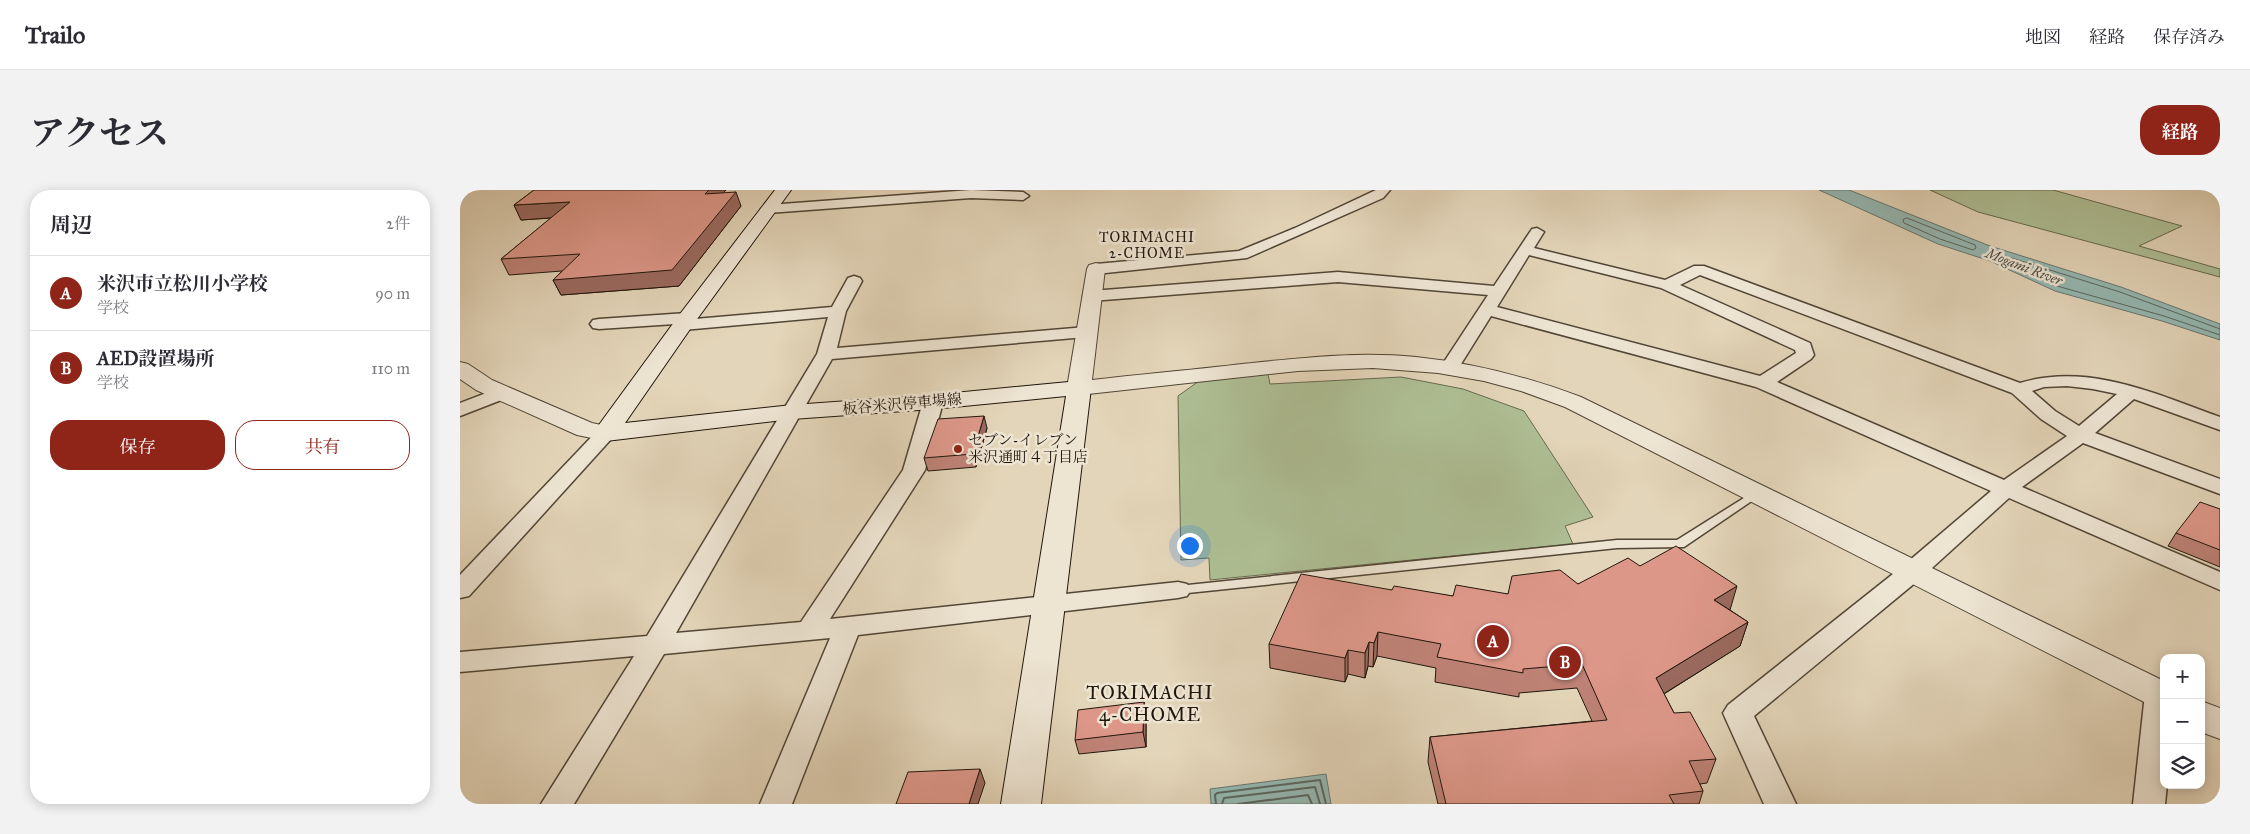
<!DOCTYPE html>
<html lang="ja">
<head>
<meta charset="utf-8">
<style>
	:root { --surface:#fff; --page:#f2f2f3; --text:#2b2b33; --muted:#7c7c81; --line:#e1e1e2; --accent:#8f2418 }
	body { margin:0; font-family:"IM FELL Great Primer","Noto Serif JP",serif; background:var(--page); color:var(--text) }
	.controls { position:absolute; right:15px; bottom:15px; display:grid; overflow:hidden; border-radius:10px; box-shadow:0 2px 12px #0003 }
	.controls button { width:45px; height:45px; display:grid; place-items:center; padding:0; border:0; border-bottom:1px solid var(--line); background:var(--surface); color:var(--text); font:25px sans-serif }
	.you { position:absolute; left:729px; top:355px; width:18px; height:18px; margin:-12px; border:4px solid #fff; border-radius:50%; background:#1a73e8; box-shadow:0 0 0 8px #1a73e833 }
	.badge { display:grid; place-items:center; width:32px; height:32px; border-radius:50%; background:var(--accent); color:#fff; font-size:16px; font-weight:700 }
	.pin { position:absolute; translate:-50% -50%; border:2px solid #fff; box-shadow:0 1px 5px #0006 }
	.list { margin:0; padding:0; list-style:none }
	h2 { display:flex; justify-content:space-between; align-items:center; height:65px; margin:0; padding:0 20px; font-size:21px }
	h2 small { font-size:16px; font-weight:400; color:var(--muted) }
	.list li { display:grid; grid-template-columns:32px 1fr auto; gap:15px; align-items:center; box-sizing:border-box; height:75px; padding:0 20px; border-top:1px solid var(--line) }
	.list b { display:block; font-size:19px; white-space:nowrap }
	.list p { margin:0; font-size:16px; white-space:nowrap; color:var(--muted) }
	.list em { font-size:16px; font-style:normal; color:var(--muted) }
	.actions { display:flex; gap:10px; padding:15px 20px }
	.actions a { flex:1; padding:11px 0; border:1px solid var(--accent); border-radius:20px; text-align:center; font-size:18px; color:var(--accent) }
	.actions .main { background:var(--accent); color:#fff }
	.icon { flex:none; width:28px; height:28px; fill:none; stroke:currentColor; stroke-width:2; stroke-linecap:round; stroke-linejoin:round }
	.map { position:relative; flex:none; width:1760px; height:614px; overflow:hidden; border-radius:20px }
	header { display:flex; align-items:center; gap:30px; box-sizing:border-box; height:70px; padding:0 25px; background:var(--surface); border-bottom:1px solid var(--line) }
	header strong { font-size:24px }
	nav { display:flex; gap:28px; margin-inline-start:auto; font-size:18px }
	.intro { display:flex; align-items:center; justify-content:space-between; box-sizing:border-box; height:120px; padding:0 30px }
	h1 { margin:0; font-size:35px }
	.button { padding:12px 22px; border-radius:20px; background:var(--accent); color:#fff; font-size:18px; font-weight:700 }
	main { display:flex; gap:30px; padding:0 30px }
	aside { flex:1; background:var(--surface); border-radius:20px; box-shadow:0 2px 12px #0003 }
	.map>svg:first-child { display:block }
	.green { fill:#aebe94; stroke:#676a50 }
	.water { fill:#95b8b3; stroke:#667770 }
	.lines { fill:none; stroke-linecap:round; stroke-linejoin:round }
	.shore-far1 { stroke:#5a675f; stroke-width:1 }
	.shore { stroke:#5a675f; stroke-width:2 }
	.service-casing { stroke:#514636; stroke-width:3 }
	.minor-casing { stroke:#514636; stroke-width:3 }
	.tertiary-casing { stroke:#514636; stroke-width:2 }
	.secondary-casing { stroke:#20160b; stroke-width:2 }
	.service { fill:#ede4d2; fill-rule:evenodd }
	.minor { fill:#ede4d2; fill-rule:evenodd }
	.tertiary { fill:#ede4d2; fill-rule:evenodd }
	.secondary { fill:#ede4d2; fill-rule:evenodd }
	.wall { fill:#be8276; stroke:#20160b }
	.shaded-wall { fill:#9b6a60; stroke:#20160b }
	.building { fill:#dd9789; stroke:#20160b }
	.poi-dot { fill:#8f2418; stroke:#ede4d2; stroke-width:2 }
	.labels { text-anchor:middle; dominant-baseline:central; stroke-width:5; stroke-linejoin:round; paint-order:stroke }
	.far-neighbourhood-label { font-size:14px; letter-spacing:1px; fill:#20160b; stroke:#ede4d2 }
	.far-water-label { font-size:14px; font-style:italic; fill:#494f46; stroke:#ede4d2 }
	.street-label { font-size:15px; fill:#20160b; stroke:#ede4d2 }
	.poi-label { font-size:15px; fill:#20160b; stroke:#ede4d2; text-anchor:start }
	.near-neighbourhood-label { font-size:19px; letter-spacing:1px; fill:#20160b; stroke:#ede4d2 }
</style>
</head>
<body>
<header>
<strong>Trailo</strong>
<nav><a>地図</a><a>経路</a><a>保存済み</a></nav>
</header>
<div class="intro"><h1>アクセス</h1><a class="button">経路</a></div>
<main>
<aside>
<h2>周辺<small>2件</small></h2>
<ul class="list">
<li><span class="badge">A</span><div><b>米沢市立松川小学校</b><p>学校</p></div><em>90 m</em></li>
<li><span class="badge">B</span><div><b>AED設置場所</b><p>学校</p></div><em>110 m</em></li>
</ul>
<div class="actions"><a class="main">保存</a><a>共有</a></div>
</aside>
<div class="map">
<svg width="1760" height="614" viewBox="0 0 1760 614">
	<rect width="100%" height="100%" fill="#e3d5b9"/>
	<filter id="stains"><feTurbulence type="fractalNoise" baseFrequency=".004" numOctaves="4"/><feColorMatrix values="0 0 0 0 .2 0 0 0 0 .09 0 0 0 0 .02 0 0 0 .5 -.17"/></filter>
	<radialGradient id="worn" r=".72"><stop offset=".6" stop-color="#630" stop-opacity="0"/><stop offset="1" stop-color="#630" stop-opacity=".3"/></radialGradient>
	<!-- green -->
	<g class="green">
		<path d="M1470 0H1593L1722 36 1679 56 1760 79V87L1518 22Z"/>
		<path d="M808 184 810 194 941 187 1003 199 1064 221 1133 327 1105 336 1113 354 750 390 749 368 721 370 718 206 739 191Z"/>
	</g>
	<!-- water -->
	<g class="water">
		<path d="M1359 0H1389L1530 56 1661 97 1760 134V150L1702 131 1595 101 1530 71 1478 54Z"/>
		<path d="M866 584 871 614H751L750 599Z"/>
	</g>
	<g class="lines">
		<!-- shore-far1 -->
		<g class="shore-far1">
			<path d="M1447 28 1515 55 1516 58 1513 60 1480 49 1444 33 1443 30Z"/>
			<path d="M1760 139 1660 102 1539 64 1536 66 1537 69 1597 96 1704 126 1760 145"/>
		</g>
		<!-- shore -->
		<g class="shore">
			<path d="M756 614 755 605 757 603 860 590 866 614"/>
			<path d="M762 614 764 608 855 597 860 614"/>
			<path d="M778 614 848 605 852 614"/>
		</g>
		<!-- service casing -->
		<g class="service-casing">
			<path id="service" d="M1295 301 1299 302 1301 304 1299 306 1224 357 1157 358 718 404 714 403 712 400 714 397 718 396 1157 350H1217Z"/>
		</g>
		<!-- minor casing -->
		<g class="minor-casing">
			<g id="minor">
				<path d="M511 0 563 2 569 6 563 10 511 8 308 23 301 19 308 15Z"/>
				<path d="M916 0H930L923 8 787 68 636 84 631 82 628 79 631 76 636 74 779 61 835 38Z"/>
				<path d="M1077 38 1084 42 1074 58 1205 90 1234 76H1244L1560 193C1628 172 1696 204 1760 227V240L1674 209 1635 243 1760 289V304L1623 253 1562 297 1760 382V400L1549 308 1461 388 1294 526 1336 614H1304L1263 523 1268 515 1443 376 1531 301 1296 197 1031 126 996 182 989 184 982 182 980 178 1028 105 878 92 631 111 625 109 623 106 625 103 631 101 878 82 1034 96 1072 39ZM1069 65 1201 98 1335 160 1336 163 1300 186 1037 117ZM1240 85 1552 203 1581 229 1607 246 1544 290 1317 192 1351 169 1354 165 1350 153 1220 95ZM1607 196 1633 199 1657 204 1619 236 1595 221 1572 201 1584 197Z"/>
				<path d="M394 86 400 88 402 91 386 121 377 158 626 137 632 138 635 142 632 146 626 147 372 169 216 443 341 432 443 280 463 212 466 208 473 206 480 208 483 212 465 280 370 429 718 392 727 394 731 400 727 406 718 408 398 445 332 614H300L370 448 204 464 114 614H81L174 466 0 482V462L187 446 357 164 368 127 223 140 217 139 215 134 139 139 133 138 130 134 133 130 139 129 227 123 233 124 235 129 372 117 388 88Z"/>
				<path d="M42 197 49 199 52 203 49 207 0 226V213Z"/>
				<path d="M146 237 153 239 156 243 153 247 9 406 0 408V385L139 239Z"/>
				<path d="M1699 493 1704 495V595H1707L1705 614H1673L1685 504 1689 496Z"/>
			</g>
		</g>
		<!-- tertiary casing -->
		<g class="tertiary-casing">
			<g id="tertiary">
				<path d="M636 73 643 75 645 79 632 190C682 184 732 180 782 174 840 168 898 161 956 167 1013 173 1068 187 1121 207L1704 491V520L1692 516 1105 217 1061 201 1024 191 978 183 913 178 838 181 619 205 611 203 607 198 627 79 629 75Z"/>
				<path d="M0 172 8 174 32 190 132 233 155 238 159 243 155 248 146 251 117 245 16 200 0 189Z"/>
				<path d="M1741 511 1760 518V549L1741 542Z"/>
			</g>
		</g>
		<!-- secondary casing -->
		<g class="secondary-casing">
			<path id="secondary" d="M315 0H331L235 132 165 233 332 215 473 205 619 191 627 193 631 198 581 614H541L606 206 473 219 332 229 146 251 137 248 133 243 220 124Z"/>
		</g>
		<!-- service -->
		<use href="#service" class="service"/>
		<!-- minor -->
		<use href="#minor" class="minor"/>
		<!-- tertiary -->
		<use href="#tertiary" class="tertiary"/>
		<!-- secondary -->
		<use href="#secondary" class="secondary"/>
	</g>
	<!-- wall -->
	<g class="wall">
		<path d="M74 0H266L263 3 281 16 219 96 101 105 93 90 102 81 49 85 41 69 91 28 61 30 54 15Z"/>
		<path d="M527 238 516 277 468 281 464 268Z"/>
		<path d="M1760 319V377L1708 356 1716 343Z"/>
		<path d="M1180 376 1270 420 1288 432 1280 456 1204 504 1214 523 1256 569 1247 593 1240 594 1243 601 1239 614H978L968 572 970 547 1132 531 1117 498 1059 503V507L975 492 976 478 917 466 913 477 908 476 905 488 888 484 885 492 810 478 809 454 932 400 993 406 1048 404 1118 394Z"/>
		<path d="M686 527V557L619 564 615 550Z"/>
	</g>
	<!-- shaded-wall -->
	<g class="shaded-wall">
		<path d="M249 0H266L250 18 245 4Z"/>
		<path d="M276 2 281 16 219 96 101 105 93 90Z"/>
		<path d="M110 12 116 26 61 30 54 15Z"/>
		<path d="M524 226 527 238 516 277 513 264Z"/>
		<path d="M1277 396 1270 420 1254 410Z"/>
		<path d="M1288 432 1280 456 1189 513 1196 488Z"/>
		<path d="M918 442 917 466 913 477 914 453Z"/>
		<path d="M909 452 908 476 905 488V463Z"/>
		<path d="M888 460V484L885 492V468Z"/>
		<path d="M684 512 686 527V557L683 542Z"/>
		<path d="M520 579 525 593 518 614H509Z"/>
	</g>
	<!-- building -->
	<g class="building">
		<path d="M74 0H249L245 4 276 2 212 80 93 90 120 64 41 69 110 12 54 15Z"/>
		<path d="M524 226 513 264 464 268 478 229Z"/>
		<path d="M1740 312 1760 319V360L1716 343Z"/>
		<path d="M1216 356 1277 396 1254 410 1288 432 1196 488 1214 523 1230 522 1256 569 1229 571 1243 601 1209 605 1214 614H986L970 547 1147 530 1122 474 1063 479V483L977 467 981 454 918 442 914 453 909 452 905 463 888 460 885 468 809 454 841 384 932 400 934 396 993 406 996 395 1048 404 1052 386 1100 380 1118 394 1168 368 1180 376Z"/>
		<path d="M684 512 683 542 615 550 618 520Z"/>
		<path d="M520 579 509 614H436L448 582Z"/>
	</g>
	<!-- markers -->
	<circle class="poi-dot" cx="498" cy="259" r="5"/>
	<g class="labels">
		<!-- far-neighbourhood labels -->
		<g class="far-neighbourhood-label">
			<text x="687" y="47">TORIMACHI<tspan x="687" dy="16">2-CHOME</tspan></text>
		</g>
		<!-- far-water labels -->
		<g class="far-water-label">
			<text transform="translate(1564 77) rotate(21)">Mogami River</text>
		</g>
		<!-- street labels -->
		<g class="street-label">
			<text transform="translate(442 214) rotate(-5)">板谷米沢停車場線</text>
		</g>
		<!-- poi labels -->
		<g class="poi-label">
			<text x="508" y="250">セブン-イレブン<tspan x="508" dy="17">米沢通町４丁目店</tspan></text>
		</g>
		<!-- near-neighbourhood labels -->
		<g class="near-neighbourhood-label">
			<text x="690" y="502">TORIMACHI<tspan x="690" dy="22">4-CHOME</tspan></text>
		</g>
	</g>
	<rect width="100%" height="100%" filter="url(#stains)"/>
	<rect width="100%" height="100%" fill="url(#worn)"/>
</svg>
<div class="controls">
<button>+</button>
<button>−</button>
<button><svg class="icon" aria-label="layers" viewBox="0 0 24 24"><path d="M12 4l9 5-9 5-9-5zM3 14l9 5 9-5"/></svg></button>
</div>
<div class="you"></div>
<div class="pin badge" style="left:1033px;top:451px">A</div>
<div class="pin badge" style="left:1105px;top:472px">B</div>
</div>
</main>
</body>
</html>
